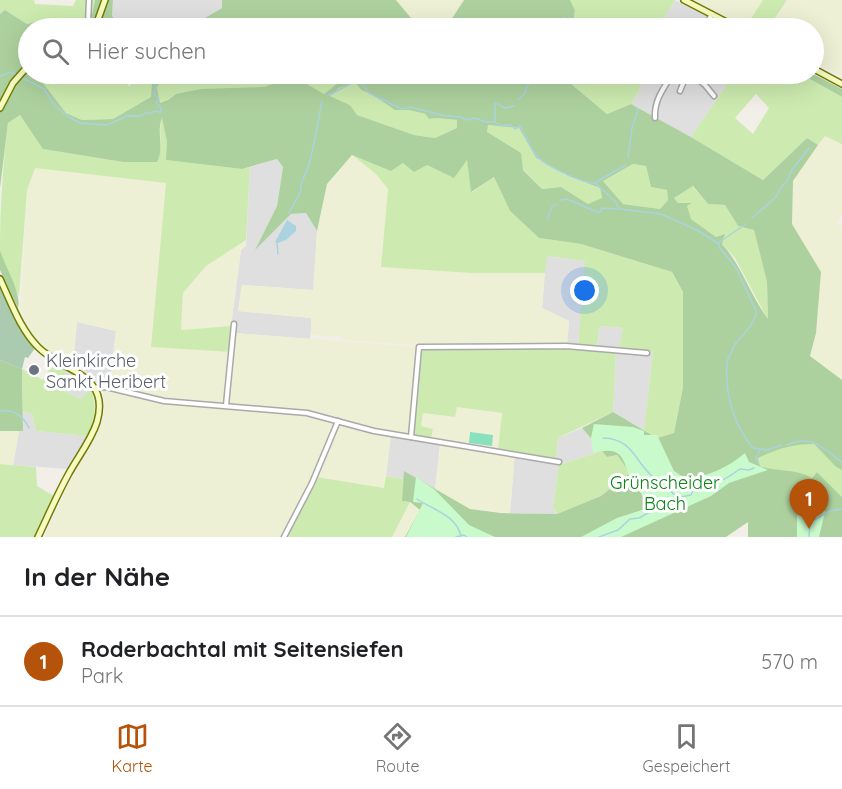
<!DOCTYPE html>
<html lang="de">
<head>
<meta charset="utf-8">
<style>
	:root { --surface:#fff; --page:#f6f6f6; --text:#202124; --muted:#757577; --line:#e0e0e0; --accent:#b45309 }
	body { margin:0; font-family:Quicksand,sans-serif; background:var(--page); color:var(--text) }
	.you { position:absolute; left:585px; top:291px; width:21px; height:21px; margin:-15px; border:4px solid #fff; border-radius:50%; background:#1a73e8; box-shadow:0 0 0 9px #1a73e833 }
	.badge { display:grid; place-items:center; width:39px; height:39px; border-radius:50%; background:var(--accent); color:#fff; font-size:20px; font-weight:700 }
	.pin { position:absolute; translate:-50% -50px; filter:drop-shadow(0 2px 3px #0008) }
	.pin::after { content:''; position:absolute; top:32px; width:21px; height:18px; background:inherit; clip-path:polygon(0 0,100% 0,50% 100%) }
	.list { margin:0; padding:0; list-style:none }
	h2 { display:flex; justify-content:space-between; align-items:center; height:78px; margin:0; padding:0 24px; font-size:26px }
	h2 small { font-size:20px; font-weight:400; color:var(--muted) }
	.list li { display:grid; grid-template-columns:39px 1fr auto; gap:18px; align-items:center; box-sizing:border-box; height:90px; padding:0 24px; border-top:2px solid var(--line) }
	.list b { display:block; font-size:22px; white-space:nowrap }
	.list p { margin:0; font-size:20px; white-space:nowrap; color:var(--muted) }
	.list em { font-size:20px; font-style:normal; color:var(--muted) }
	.icon { flex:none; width:33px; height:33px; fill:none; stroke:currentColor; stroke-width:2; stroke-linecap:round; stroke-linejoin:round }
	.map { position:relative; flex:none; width:842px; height:537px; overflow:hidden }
	.search { position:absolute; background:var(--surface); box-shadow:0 6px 24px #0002; left:18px; right:18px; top:18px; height:66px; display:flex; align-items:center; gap:15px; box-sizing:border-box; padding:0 21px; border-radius:33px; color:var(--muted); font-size:22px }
	.sheet { height:168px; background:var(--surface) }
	nav { display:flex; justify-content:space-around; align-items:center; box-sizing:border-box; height:84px; border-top:2px solid var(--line); background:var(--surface); font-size:16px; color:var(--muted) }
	nav a { display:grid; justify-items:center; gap:3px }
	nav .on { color:var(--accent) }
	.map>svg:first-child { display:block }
	.residential { fill:#e0dfdf }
	.farmland { fill:#eef0d5 }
	.grass { fill:#cdebb0; fill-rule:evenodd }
	.forest { fill:#add19e; fill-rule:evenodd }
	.cemetery { fill:#aacbaf }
	.park { fill:#c8facc }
	.pitch { fill:#88e0be }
	.water { fill:#aad3df }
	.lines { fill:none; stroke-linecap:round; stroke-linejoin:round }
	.stream { stroke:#aad3df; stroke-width:1.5 }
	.street-casing { stroke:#a9a9a9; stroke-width:7 }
	.secondary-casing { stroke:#707d05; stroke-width:8 }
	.street { stroke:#fff; stroke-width:4 }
	.secondary { stroke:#f7fabf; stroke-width:5 }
	.worship-dot { fill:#6b7280; stroke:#fff; stroke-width:2 }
	.labels { text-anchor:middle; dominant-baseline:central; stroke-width:6; stroke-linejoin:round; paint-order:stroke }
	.worship-label { font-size:18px; fill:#5b616d; stroke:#fff; text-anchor:start }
	.park-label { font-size:18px; fill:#0c8416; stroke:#fff }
</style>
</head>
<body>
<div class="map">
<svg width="842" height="537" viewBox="0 0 842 537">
	<rect width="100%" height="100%" fill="#f2efe9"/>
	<!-- residential -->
	<g class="residential">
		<path d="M113 0H222V8L188 28H123L112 17Z"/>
		<path d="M675 0 729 28H658Z"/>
		<path d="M648 74H734L691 137 631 104Z"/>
		<path d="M277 159 283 167 277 206 256 248 291 214 306 213 317 231 314 290 242 285 238 311 312 318 310 339 234 333 231 326 241 250 246 246 250 167Z"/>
		<path d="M546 256 586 261 578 345 567 344 569 321 542 308Z"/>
		<path d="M77 322 116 331 109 386 96 383 85 371 73 364Z"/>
		<path d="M600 326 623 328 620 348 653 352 644 430 613 412 616 351 597 350Z"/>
		<path d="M67 368 82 378 91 388 81 399 62 390Z"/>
		<path d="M23 411 32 414 36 431 88 436 68 469 13 465 19 431H23Z"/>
		<path d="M582 428 602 451 559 465 553 506 557 514 510 513 515 452 556 458 558 438Z"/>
		<path d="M391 436 440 443 435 490 405 472 404 479 386 476Z"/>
	</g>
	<!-- farmland -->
	<g class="farmland">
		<path d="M396 0H464L448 26 416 24Z"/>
		<path d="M694 0H763L745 28Z"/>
		<path d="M787 0H842V77L814 61V28H768Z"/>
		<path d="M825 136 842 144V215L836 223 842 226V380L810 357 816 333 792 224 793 181Z"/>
		<path d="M352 155 376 174 388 189 381 267 471 273H545L542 308 569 321 567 344 417 345 342 340 340 336 311 335V318L238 311 242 285 313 290 317 231 327 184Z"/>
		<path d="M35 167 166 183 151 346 231 352 225 404 159 399 109 386 116 331 77 322 73 364 54 355 40 344 27 327 20 308 27 190Z"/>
		<path d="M246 240V246L241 250 231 326 181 330 183 293 206 266Z"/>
		<path d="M234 333 415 347 417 349 409 433 406 435 376 431 303 410 230 404 228 400Z"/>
		<path d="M103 390 148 401 309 415 331 421 334 426 315 470 282 537H44L66 489 103 422 105 406Z"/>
		<path d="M457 407 502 413 498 450 515 452 510 513 470 509 435 490 441 443H430L433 429 421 426 423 413 454 417Z"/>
		<path d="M342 424 391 436 384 489 316 477 338 426Z"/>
		<path d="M0 431H19L13 465 0 464Z"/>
		<path d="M410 502 420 510 405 537H392Z"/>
	</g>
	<!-- grass -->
	<g class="grass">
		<path d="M0 0H34L35 4 73 6 76 0H95L92 14 81 24 47 19 27 24 5 10 0 14Z"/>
		<path d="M570 0H675L658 28H572L575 10Z"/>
		<path d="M763 0H787L768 28H745Z"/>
		<path d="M45 74H70L82 78 92 74H126L129 87 139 74H158L152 84V97L113 119 82 120 66 113 40 79Z"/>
		<path d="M165 74H344V78L324 94 288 80 264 87 176 94 168 100 160 103 157 87Z"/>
		<path d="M565 74H648L631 104 607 114 564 78Z"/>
		<path d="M734 74H801L842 97V144L825 136 818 145 807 138 763 180 691 137ZM756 94 769 108 753 134 735 118Z"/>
		<path d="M355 82 361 90 371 94 395 110H409L425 114 429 119 436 118 457 120V128L435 138 414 135 356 115 350 105 330 96 339 88Z"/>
		<path d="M20 115 44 149 123 162 157 161C165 148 157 131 162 117L167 142V160L242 169 250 167 246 240 206 266 183 293 181 330 231 326V352L151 347 166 183 35 168 27 190 19 296C12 281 2 265 0 249 0 207 3 164 8 123Z"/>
		<path d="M488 125 519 128 536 158 567 176 600 188 602 199 588 204 561 187 542 189 486 131Z"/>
		<path d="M352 155 391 170 403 163 427 165 454 177 467 159 472 192 494 177 510 211 539 238 581 244 672 272 683 292V387L674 433 657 438 644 430 653 352 619 348 623 328 600 326 597 346 578 345 585 261 547 256 545 273H471L381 267 388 189 376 174Z"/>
		<path d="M633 164 646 166 651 187 667 190 668 200 660 209 623 204 603 181Z"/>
		<path d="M692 186 708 204 725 205 738 226 754 230 767 282 768 320 735 258 716 237 691 219 686 206 691 204 678 203 674 198Z"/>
		<path d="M568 348 616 351 613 412 558 438 556 458 498 450 502 413 457 407 455 417 423 413 421 426 433 429 431 439 412 436 421 350Z"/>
		<path d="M53 362 67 368 62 390 81 399 91 388C97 407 95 419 88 436L36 431 32 414 23 411 22 369 43 380Z"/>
		<path d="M796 444H814L836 467 842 470V497L817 472 812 478 791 471 773 470 760 466 758 457 782 446Z"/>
		<path d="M602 451 607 457 617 455 630 473 601 496 557 514 553 506 559 465Z"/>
		<path d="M0 464 36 467 37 486 54 496 35 537H0Z"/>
		<path d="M386 476 404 479 402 501 410 502 392 537H287L316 477 384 488Z"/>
	</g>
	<!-- forest -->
	<g class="forest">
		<path d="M95 0H113L112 16 123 28H28V74H45L40 79 66 113 82 120 113 119 151 97 152 84 158 74H165L157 87 160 103 168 100 176 94 201 89 264 87 288 79 303 82 324 94 344 78V74H565L564 78 607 114 631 104 691 137 763 180 807 138 818 145 793 181 792 224 821 272 816 333 810 356 842 380V470L836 467 814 444C792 444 777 449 758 458L760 466C777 472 796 468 812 478L817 472 842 497V537H748V522L726 537H405L420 510 410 502 402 501 404 471 470 509 501 513 557 514 601 496 630 473 617 455 607 457 582 428 613 412 657 438 674 433 683 387V292L672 272 581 244 539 238 510 211 494 177 471 192 467 160 454 178 427 165 414 172 403 163 391 171 352 155 327 184 317 231 306 213 291 214 255 250 277 206 283 167 277 159 242 169 166 160 167 142 162 118C156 132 165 148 157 162H123L43 149 20 115 8 123 0 188V14L5 10 27 24 47 19 81 24 92 14ZM355 82 361 90 371 94 395 110H409L425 114 429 119 436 118 457 120V128L435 138 414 135 357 115 350 105 330 96 339 88ZM488 125 519 128 536 158 568 176 600 188 602 198 588 204 561 187 542 189 523 170 521 153 487 132ZM633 164 646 166 651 187 667 190 668 200 660 209 623 204 603 181ZM693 186 708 204 725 205 738 226 754 230 767 282 768 319C750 295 742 266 722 244L725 234 716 237 691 219 687 206 692 203H678L674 198Z"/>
		<path d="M222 0H396L416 24 447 26 464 0H570L575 10 572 28H188L222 8Z"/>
		<path d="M801 74H813L842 89V97Z"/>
		<path d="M0 250C5 267 22 293 18 308L0 270Z"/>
		<path d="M0 360 22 369 23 431H0Z"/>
	</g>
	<!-- cemetery -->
	<path class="cemetery" d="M0 284 22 328 35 348 28 358 25 357 22 369 0 360Z"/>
	<!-- park -->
	<g class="park">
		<path d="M594 424 633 427 644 431V435H657L674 471 686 479C707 477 729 467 745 453L749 462 768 470 729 483 711 496 621 537H581L617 518 648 508 635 481 631 482C623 458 623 445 593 453L591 438Z"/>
		<path d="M416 477 435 490 469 525 495 537H406L423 503 413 502Z"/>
		<path d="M824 510 825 512 819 537H797V515Z"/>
	</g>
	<!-- pitch -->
	<path class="pitch" d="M470 432 493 435 492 446 469 443Z"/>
	<!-- water -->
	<path class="water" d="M287 220 296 226V231L286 240 278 243 275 242Z"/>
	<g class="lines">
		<!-- stream -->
		<g class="stream">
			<path d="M561 28 564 17"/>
			<path d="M354 74 369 93 402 109 411 107 445 116 461 117 466 120 474 118 486 122H495L501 126 511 125 515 129 520 126C525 135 530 147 536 155 543 165 584 184 595 183L615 201 619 209 661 214 697 230 719 244V247L736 268 757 313C753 325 744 334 736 343 732 348 731 355 727 361 725 393 732 423 753 448L767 450 782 445"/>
			<path d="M0 76 11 72 44 89 54 105 69 117 80 123 107 125 127 116H141L147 112 150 114 154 111 161 112V108L156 102 159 99 154 94 157 79 162 74"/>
			<path d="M327 96 358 80"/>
			<path d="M518 100 525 93 527 87 536 74"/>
			<path d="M495 122V103L505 108 514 106"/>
			<path d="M628 157 632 128 638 110 636 108"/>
			<path d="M596 182 626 165"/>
			<path d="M560 200 567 199 599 213 602 208 618 209"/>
			<path d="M289 213 301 191C299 181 307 174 309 164 315 143 318 122 322 101"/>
			<path d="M752 218 776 197 779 190 788 180 791 171 809 148"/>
			<path d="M547 219 552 207 556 204"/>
			<path d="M277 243 278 254"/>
			<path d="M718 243 746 224"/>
			<path d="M0 411C13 408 24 417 29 428"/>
			<path d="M603 438C632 439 633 458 651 475 659 482 669 489 677 497"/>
			<path d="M787 445C812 434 823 448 842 462"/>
			<path d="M758 463 756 458 760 450"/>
			<path d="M699 485C717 485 726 479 740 469L749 470 754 468"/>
			<path d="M417 499C433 510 456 515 461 536"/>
			<path d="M456 537 464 535 467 537"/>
			<path d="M599 537 618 530 630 519 639 518 675 498 691 495 693 490"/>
			<path d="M809 537 810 522 830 511 842 509"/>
		</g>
		<!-- street casing -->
		<g class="street-casing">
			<g id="street">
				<path d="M84 28 88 23 89 0"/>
				<path d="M704 28 712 14"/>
				<path d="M691 74 705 85 714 96"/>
				<path d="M680 91 687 74"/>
				<path d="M655 118C654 99 664 89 672 74"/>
				<path d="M94 388 106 387 164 401 307 413 374 431 559 462"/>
				<path d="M226 405 234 324"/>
				<path d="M411 437 419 347 566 346 647 353"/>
				<path d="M284 537 312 483 338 421"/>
			</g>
		</g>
		<!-- secondary casing -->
		<g class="secondary-casing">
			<g id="secondary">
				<path d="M684 0 738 28"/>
				<path d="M95 28 105 0"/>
				<path d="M814 69 842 84"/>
				<path d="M0 108 13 83 28 66"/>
				<path d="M0 279C11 302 20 329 38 347 62 372 111 373 97 422 91 441 77 458 68 475 57 495 48 516 38 537"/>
			</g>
		</g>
		<!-- street -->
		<use href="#street" class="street"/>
		<!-- secondary -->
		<use href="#secondary" class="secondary"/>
	</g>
	<!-- markers -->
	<circle class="worship-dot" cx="34" cy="370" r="6"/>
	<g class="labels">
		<!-- worship labels -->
		<g class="worship-label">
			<text x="46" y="360">Kleinkirche<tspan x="46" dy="21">Sankt Heribert</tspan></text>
		</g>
		<!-- park labels -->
		<g class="park-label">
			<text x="665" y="482">Grünscheider<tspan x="665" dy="21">Bach</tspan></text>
		</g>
	</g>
</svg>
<div class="you"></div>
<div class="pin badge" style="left:809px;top:529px">1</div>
<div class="search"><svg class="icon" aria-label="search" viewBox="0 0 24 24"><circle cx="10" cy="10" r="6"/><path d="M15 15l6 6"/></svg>Hier suchen</div>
</div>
<section class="sheet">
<h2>In der Nähe<small></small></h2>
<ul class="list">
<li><span class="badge">1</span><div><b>Roderbachtal mit Seitensiefen</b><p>Park</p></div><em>570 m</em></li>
</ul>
</section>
<nav>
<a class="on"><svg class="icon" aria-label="map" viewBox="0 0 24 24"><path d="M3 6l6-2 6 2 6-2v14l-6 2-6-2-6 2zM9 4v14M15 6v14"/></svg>Karte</a>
<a><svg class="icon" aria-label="directions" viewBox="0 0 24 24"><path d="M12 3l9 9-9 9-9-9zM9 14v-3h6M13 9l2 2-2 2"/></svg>Route</a>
<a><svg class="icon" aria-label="saved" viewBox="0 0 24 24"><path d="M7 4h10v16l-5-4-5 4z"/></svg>Gespeichert</a>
</nav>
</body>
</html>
